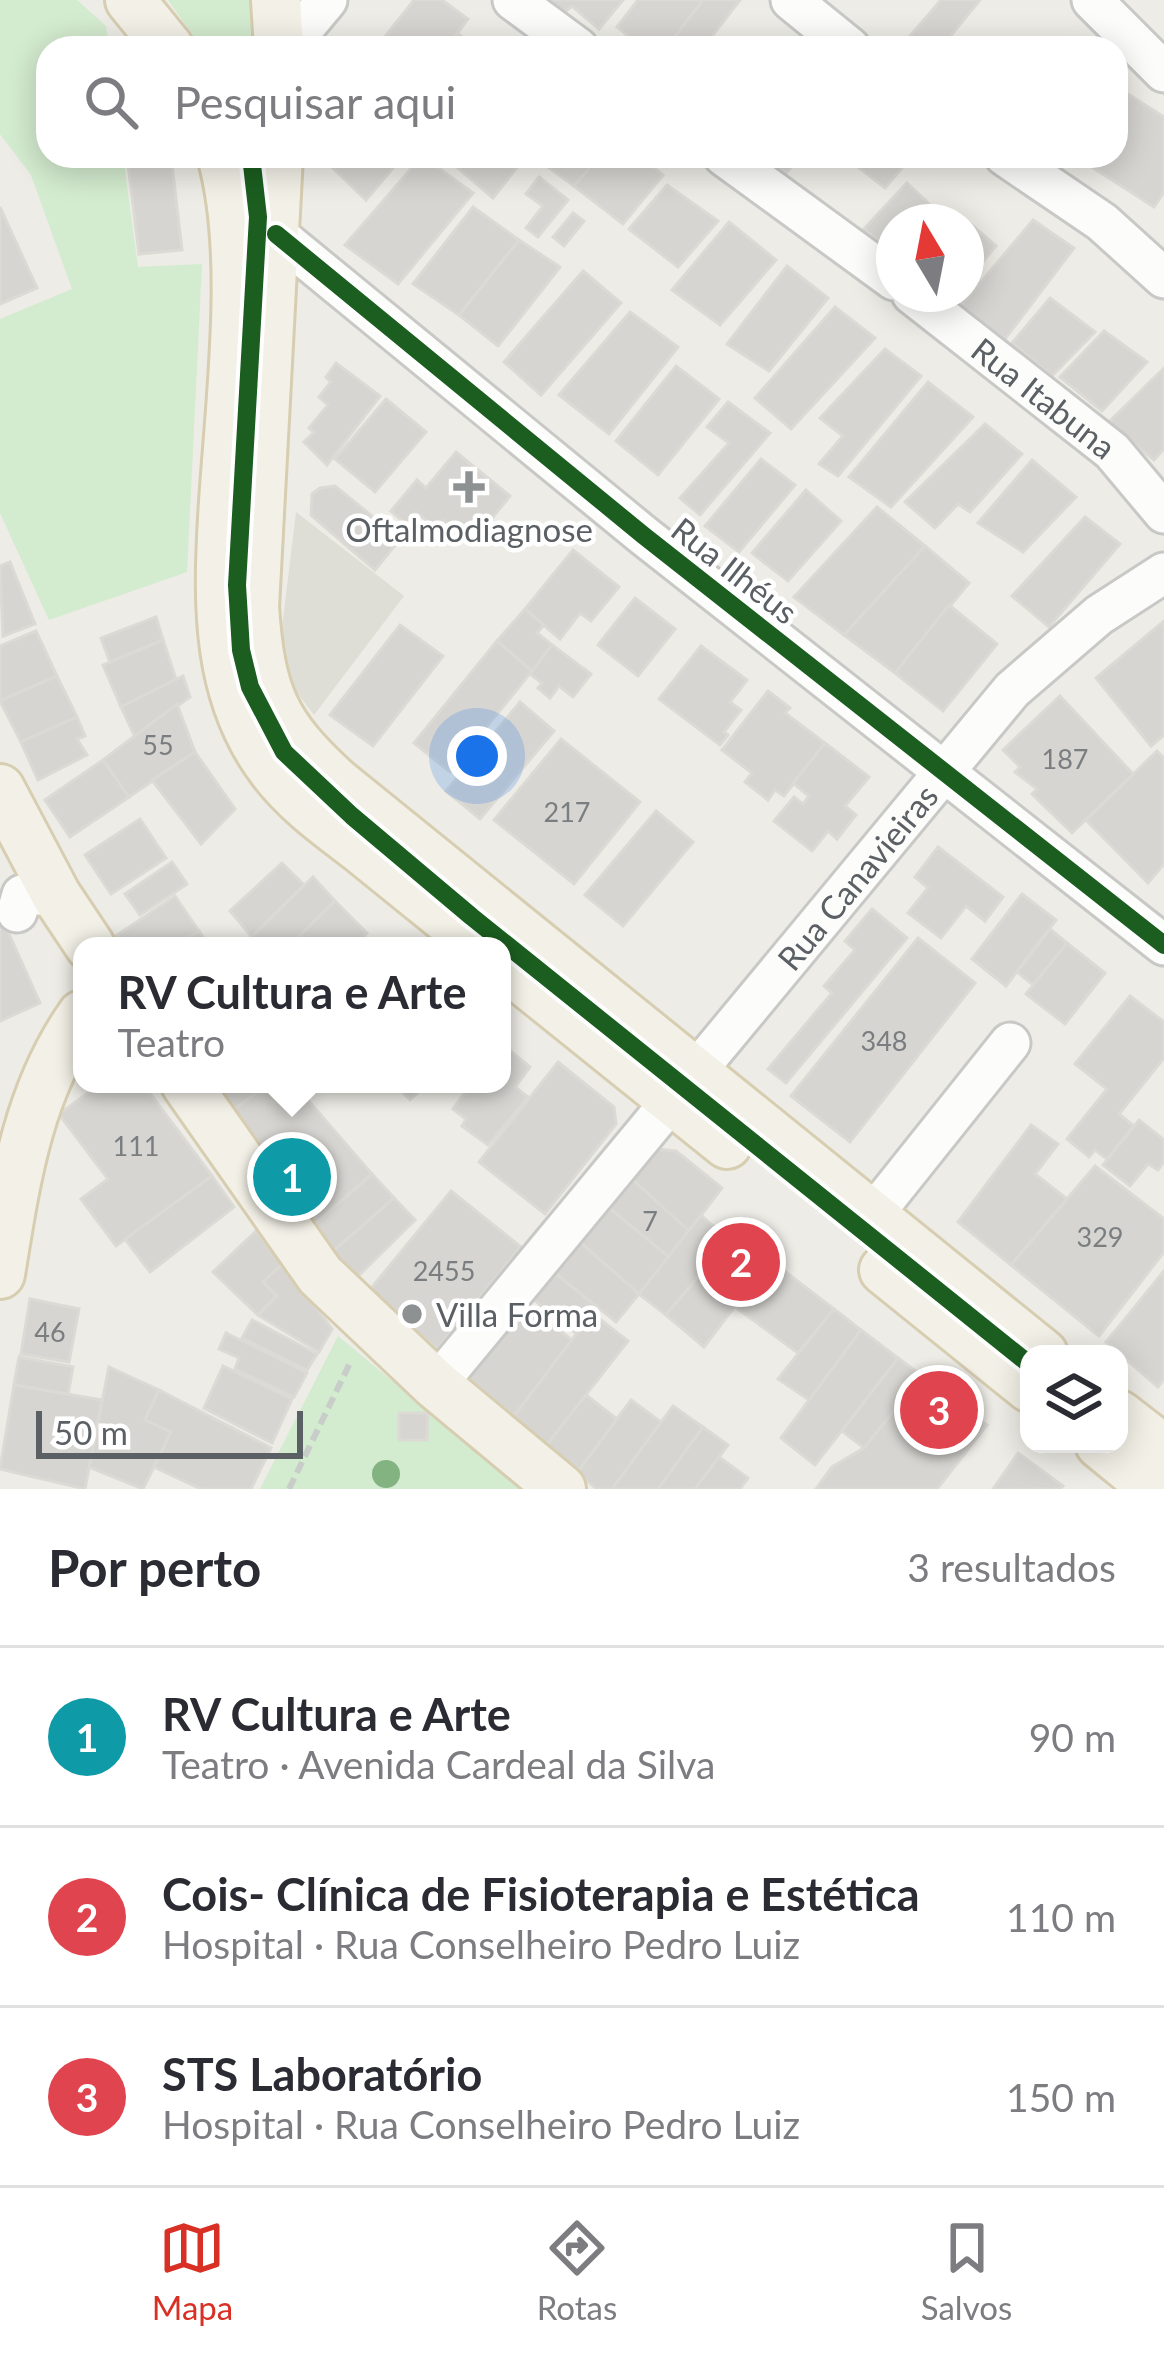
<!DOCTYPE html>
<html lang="pt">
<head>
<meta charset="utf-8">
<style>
	:root { --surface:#fff; --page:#f7f7f7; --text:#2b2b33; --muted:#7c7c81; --line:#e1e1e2; --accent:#d93025 }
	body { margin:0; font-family:Lato,sans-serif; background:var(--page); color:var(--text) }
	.controls { position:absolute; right:36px; bottom:36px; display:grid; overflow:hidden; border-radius:24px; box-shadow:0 6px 30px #0003 }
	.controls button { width:108px; height:108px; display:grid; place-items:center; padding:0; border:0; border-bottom:3px solid var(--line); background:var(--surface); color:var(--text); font:60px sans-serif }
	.compass { position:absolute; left:876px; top:204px; width:108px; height:108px; border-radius:50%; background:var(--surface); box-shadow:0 6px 30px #0003; rotate:350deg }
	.scale { position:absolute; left:36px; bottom:30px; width:267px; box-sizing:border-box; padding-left:12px; border:6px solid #5b6065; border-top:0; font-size:33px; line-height:42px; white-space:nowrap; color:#5b6065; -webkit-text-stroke:9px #fff; paint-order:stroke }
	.you { position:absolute; left:477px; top:756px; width:42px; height:42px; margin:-30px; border:9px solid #fff; border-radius:50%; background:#1a73e8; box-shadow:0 0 0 18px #1a73e833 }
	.badge { display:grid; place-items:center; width:78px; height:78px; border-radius:50%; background:var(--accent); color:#fff; font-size:39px; font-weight:700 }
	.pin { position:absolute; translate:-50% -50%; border:6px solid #fff; box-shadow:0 3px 12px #0006 }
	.popup { position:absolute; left:73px; top:937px; width:438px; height:156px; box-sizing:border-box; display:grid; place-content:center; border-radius:24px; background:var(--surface); filter:drop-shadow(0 3px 9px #0005); font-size:39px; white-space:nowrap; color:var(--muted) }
	.popup b { font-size:45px; color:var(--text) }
	.popup::after { content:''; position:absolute; left:50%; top:100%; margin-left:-24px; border:24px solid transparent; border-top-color:var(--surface) }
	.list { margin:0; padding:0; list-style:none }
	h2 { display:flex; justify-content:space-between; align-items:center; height:156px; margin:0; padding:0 48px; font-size:51px }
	h2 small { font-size:39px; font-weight:400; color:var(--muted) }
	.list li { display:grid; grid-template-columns:78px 1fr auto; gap:36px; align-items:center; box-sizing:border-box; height:180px; padding:0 48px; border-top:3px solid var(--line) }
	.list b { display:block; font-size:45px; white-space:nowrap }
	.list p { margin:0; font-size:39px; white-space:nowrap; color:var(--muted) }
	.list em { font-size:39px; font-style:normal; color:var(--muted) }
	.icon { flex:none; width:66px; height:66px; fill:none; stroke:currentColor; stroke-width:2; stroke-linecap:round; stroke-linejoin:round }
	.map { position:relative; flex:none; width:1164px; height:1489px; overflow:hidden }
	.search { position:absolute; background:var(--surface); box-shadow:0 6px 30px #0003; left:36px; right:36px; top:36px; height:132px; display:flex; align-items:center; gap:30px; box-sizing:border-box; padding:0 42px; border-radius:36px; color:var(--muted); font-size:45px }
	.sheet { height:696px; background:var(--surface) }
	nav { display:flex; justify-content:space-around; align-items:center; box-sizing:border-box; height:168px; border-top:3px solid var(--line); background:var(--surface); font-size:33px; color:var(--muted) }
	nav a { display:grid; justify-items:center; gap:6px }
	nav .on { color:var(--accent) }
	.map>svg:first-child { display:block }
	.education { fill:#dfded6 }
	.green { fill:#d3ebcf }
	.building { fill:#d6d5d1; stroke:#dcdad5; stroke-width:3 }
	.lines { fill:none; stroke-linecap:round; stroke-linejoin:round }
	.minor-casing { stroke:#c8c9c7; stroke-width:45 }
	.major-casing { stroke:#d7cdb1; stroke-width:54 }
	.path { stroke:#c8cdc9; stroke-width:6; stroke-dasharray:12 6; stroke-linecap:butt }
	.minor { stroke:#fcfcfb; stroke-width:39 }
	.major { stroke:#f3f1e7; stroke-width:48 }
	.cycleway-casing { stroke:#fff; stroke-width:26 }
	.cycleway { stroke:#1b5e20; stroke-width:18 }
	.tree { fill:#82b381 }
	.poi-dot { fill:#8e9192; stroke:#fff; stroke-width:4.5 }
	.labels { text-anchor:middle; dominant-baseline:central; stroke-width:9; stroke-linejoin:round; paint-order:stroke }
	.number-label { font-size:27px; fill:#7a7e80 }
	.street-label { font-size:33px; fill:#5b6065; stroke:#fff }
	.poi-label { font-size:33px; fill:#5b6065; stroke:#fff }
</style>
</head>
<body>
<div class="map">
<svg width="1164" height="1489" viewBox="0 0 1164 1489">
	<rect width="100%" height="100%" fill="#edece6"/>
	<!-- education -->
	<path class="education" d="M296 512 404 596 314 715 289 682 282 628Z"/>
	<!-- green -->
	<g class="green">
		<path d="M0 0H77L106 26 109 48H48V156H123L138 267 202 264 187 572 49 620 0 513V319L72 289 31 175 0 134Z"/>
		<path d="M168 0H255L260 48H202Z"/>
		<path d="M338 1336 523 1489H260Z"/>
	</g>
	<!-- building -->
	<g class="building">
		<path d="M414 0H442L468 19 446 48H376Z"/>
		<path d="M548 0H623L599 29 572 6 564 13Z"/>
		<path d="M638 0H703L666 48H644L617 27Z"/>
		<path d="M703 0H740L709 40 719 48H666Z"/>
		<path d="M941 0H980L948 39 961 48H912L904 43Z"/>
		<path d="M457 33 477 48H446Z"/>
		<path d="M1125 92 1164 117V192L1154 207 1081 160 1084 156H1116V106Z"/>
		<path d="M127 156H171L182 250 139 254Z"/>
		<path d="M342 156H403L366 200 333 168Z"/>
		<path d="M422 156 473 193 398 284 345 245Z"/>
		<path d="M444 156H526L493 198Z"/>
		<path d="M533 156H600L574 186Z"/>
		<path d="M600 156H639L663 175 623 224 574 186Z"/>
		<path d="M760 156H801L786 173Z"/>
		<path d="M844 156H912L885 188Z"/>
		<path d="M539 177 568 200 538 237 526 228 543 206 526 194Z"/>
		<path d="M907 183 943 217 938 222H894V255L864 229Z"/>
		<path d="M667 185 718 221 678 267 629 229Z"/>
		<path d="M0 207 37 288 0 304Z"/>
		<path d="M473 207 519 240 459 315 413 284Z"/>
		<path d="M573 213 584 221 564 246 553 237Z"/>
		<path d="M959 214 996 246 966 282V222H952Z"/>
		<path d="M1033 220 1074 248 1005 339 960 307Z"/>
		<path d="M729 222 776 260 720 325 672 290Z"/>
		<path d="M519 240 560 267 498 346 459 315Z"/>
		<path d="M787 266 828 298 769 371 727 344Z"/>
		<path d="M583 271 621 303 541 395 504 362Z"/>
		<path d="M1050 298 1095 332 1052 376 1012 343Z"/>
		<path d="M835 307 875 338 791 429 755 398Z"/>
		<path d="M630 312 678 347 609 434 559 395Z"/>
		<path d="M1104 331 1147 362 1102 411 1060 377Z"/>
		<path d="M885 349 921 376 838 476 819 464 843 436 820 418Z"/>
		<path d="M336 363 380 396 327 465 304 442 314 432 309 428 328 405 319 397 331 382 326 377Z"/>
		<path d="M676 366 719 399 658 475 616 441Z"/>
		<path d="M1164 368V449L1154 460 1108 423Z"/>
		<path d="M928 382 973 417 891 507 849 477Z"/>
		<path d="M386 399 426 432 375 492 335 459Z"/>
		<path d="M728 402 770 433 700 515 680 498 729 443 707 427Z"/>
		<path d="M985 424 1022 454 970 512 958 504 935 528 905 502Z"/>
		<path d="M456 452 510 496 471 544 443 520 436 528 416 512 406 524 391 511 417 480 426 488Z"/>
		<path d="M761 459 795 485 739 552 705 526Z"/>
		<path d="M1032 460 1076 497 1023 552 978 523Z"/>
		<path d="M335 486 400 539 375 570 311 515 312 494 320 488Z"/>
		<path d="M806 490 841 521 788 581 752 553Z"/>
		<path d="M877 507 925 546 844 635 794 597Z"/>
		<path d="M1085 517 1120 544 1049 627 1012 596Z"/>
		<path d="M925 546 969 583 895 673 844 635Z"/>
		<path d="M573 550 619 587 591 621 580 613 560 639 525 609Z"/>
		<path d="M10 562 35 624 3 636 0 566Z"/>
		<path d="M635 598 675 629 638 676 598 645Z"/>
		<path d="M949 605 997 644 943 711 895 673Z"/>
		<path d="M525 609 544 625 537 633 552 645 532 671 497 641Z"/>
		<path d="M156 617 163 640 110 662 101 638Z"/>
		<path d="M1164 621V735L1151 746 1096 678Z"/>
		<path d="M400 625 443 656 373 746 330 715Z"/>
		<path d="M36 631 57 676 0 701V646Z"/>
		<path d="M163 640 176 679 121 707 103 665Z"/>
		<path d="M497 641 532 671 450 772 414 743Z"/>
		<path d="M552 645 591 674 573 697 559 686 550 698 538 688 542 683 530 674Z"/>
		<path d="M701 646 747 680 730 702 741 710 724 732 728 735 720 745 659 699Z"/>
		<path d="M57 676 77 717 21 742 0 701Z"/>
		<path d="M183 676 190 697 135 737 121 707Z"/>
		<path d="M768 691 790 708 785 713 825 743 784 796 775 790 768 800 745 782 752 773 722 750Z"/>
		<path d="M1060 696 1133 774 1072 833 1032 794 1037 789 1015 772 1020 767 1003 750Z"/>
		<path d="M520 702 554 731 480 819 446 791Z"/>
		<path d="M177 704 195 752 129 797 103 760Z"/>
		<path d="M77 717 85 736 77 739 87 755 38 780 21 742Z"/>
		<path d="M561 739 640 802 574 884 494 820Z"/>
		<path d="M825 743 869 777 845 806 856 815 837 839 828 831 812 851 774 821 794 797 803 804 809 796 793 783Z"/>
		<path d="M1157 751 1164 758V864L1148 883 1086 820Z"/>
		<path d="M195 752 235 809 201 844 152 780Z"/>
		<path d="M103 760 129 797 70 837 45 800Z"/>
		<path d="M656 811 693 842 623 926 585 895Z"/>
		<path d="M140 819 166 858 111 894 85 855Z"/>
		<path d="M938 847 1003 897 985 921 966 906 941 938 908 913 928 888 915 877Z"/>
		<path d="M172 862 187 884 140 915 125 894Z"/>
		<path d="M282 863 304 885 252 937 230 911Z"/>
		<path d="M313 877 335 901 289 946H242Z"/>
		<path d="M1022 894 1056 920 1006 986 972 959Z"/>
		<path d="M175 896 199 931 177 946H109L107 942Z"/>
		<path d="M335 901 367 933 355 946H289Z"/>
		<path d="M872 909 907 938 786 1083 768 1069 832 993 824 986 855 950 845 941Z"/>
		<path d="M0 914 40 1003 0 1021Z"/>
		<path d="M1050 929 1067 943 1033 985 1017 972Z"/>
		<path d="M199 931 209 946H177Z"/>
		<path d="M918 938 975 983 850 1142 791 1096Z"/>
		<path d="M1067 943 1105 973 1065 1024 1026 994Z"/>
		<path d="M1130 996 1164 1022V1058L1119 1114 1134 1126 1107 1159 1095 1150 1089 1157 1067 1139 1107 1089 1075 1064Z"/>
		<path d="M502 1044 530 1067 515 1087 528 1097 488 1145 462 1126 466 1119 453 1109 471 1084H502Z"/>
		<path d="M558 1062 614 1107 616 1124 545 1214 479 1162Z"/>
		<path d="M100 1084H143L212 1176 116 1246 81 1199 108 1179 59 1114Z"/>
		<path d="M223 1084H268L227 1115 211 1093Z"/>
		<path d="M268 1084H294L372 1174 309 1229 227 1115Z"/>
		<path d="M395 1084H427L410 1100Z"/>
		<path d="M1139 1120 1164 1140V1162L1158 1170 1148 1164 1130 1186 1103 1165Z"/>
		<path d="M1031 1125 1058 1144 1035 1174 1067 1199 1011 1265 958 1222Z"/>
		<path d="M658 1149 676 1151 722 1188 689 1231 633 1180Z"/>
		<path d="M1095 1166 1164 1219V1252L1099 1336 1011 1265Z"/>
		<path d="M372 1174 394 1198 329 1255 309 1229Z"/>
		<path d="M212 1176 234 1207 150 1272 125 1239Z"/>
		<path d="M633 1180 689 1231 669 1257 609 1208Z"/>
		<path d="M451 1191 521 1247 437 1349 368 1292Z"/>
		<path d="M394 1198 415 1220 352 1282 329 1255Z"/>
		<path d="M609 1208 669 1257 639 1294 580 1242Z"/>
		<path d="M701 1215 714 1227 705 1239 720 1251 666 1315 639 1294Z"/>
		<path d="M256 1231 284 1263 263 1282 277 1296 258 1315 213 1272Z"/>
		<path d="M735 1233 770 1260 704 1347 666 1315Z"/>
		<path d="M580 1242 639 1294 616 1322 554 1272Z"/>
		<path d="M770 1260 834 1309 798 1353 735 1307Z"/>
		<path d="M284 1263 332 1329 319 1352 258 1315 277 1296 263 1282Z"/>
		<path d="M1164 1271V1379L1158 1387 1106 1342Z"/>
		<path d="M554 1272 598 1308 577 1334 533 1299Z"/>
		<path d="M30 1299 79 1309 69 1362 21 1354Z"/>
		<path d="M526 1305 572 1340 511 1420 465 1382Z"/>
		<path d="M834 1309 861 1330 809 1400 778 1379Z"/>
		<path d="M592 1313 628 1341 545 1447 511 1420Z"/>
		<path d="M252 1320 317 1354 307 1370 242 1338Z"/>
		<path d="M861 1330 898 1358 815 1465 781 1438Z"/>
		<path d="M226 1333 307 1373 294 1397 235 1369 239 1358 219 1349Z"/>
		<path d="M19 1357 73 1367 68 1394 14 1385Z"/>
		<path d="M898 1358 922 1376 864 1448 842 1431Z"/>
		<path d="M223 1366 292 1399 272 1443 204 1408Z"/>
		<path d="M109 1367 159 1390 145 1420 171 1432 143 1489 89 1467Z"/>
		<path d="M922 1376 987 1425 937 1489H816L832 1467 864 1448Z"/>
		<path d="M14 1385 102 1400 85 1489 0 1469Z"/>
		<path d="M159 1390 271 1448 251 1489H201L154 1467 171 1432 145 1420Z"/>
		<path d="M586 1395 617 1419 577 1473 545 1447Z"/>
		<path d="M631 1400 661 1422 612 1489H597L577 1473Z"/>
		<path d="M673 1406 703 1427 658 1489H612Z"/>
		<path d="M399 1413H428L427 1440H399Z"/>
		<path d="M703 1427 728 1445 695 1489H658Z"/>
		<path d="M1018 1453 1063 1486 1060 1489H993Z"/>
		<path d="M719 1457 748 1478 740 1489H695Z"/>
	</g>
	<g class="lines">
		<!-- minor casing -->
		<g class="minor-casing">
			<g id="minor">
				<path d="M513 0 578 48"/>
				<path d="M791 0 850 48"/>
				<path d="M1092 0 1164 72"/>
				<path d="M287 48 327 0"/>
				<path d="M724 156 894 280"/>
				<path d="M1005 156 1102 222 1164 278"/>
				<path d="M276 234 643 535 1164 945"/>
				<path id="s1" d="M912 294 1112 451 1164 513"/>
				<path d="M17 912 22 895H56"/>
				<path d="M871 1217 1010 1043"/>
				<path id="s2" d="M436 1385 1012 690 1099 615 1164 573"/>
			</g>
		</g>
		<!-- major casing -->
		<g class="major-casing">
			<g id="major">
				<path d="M130 0 169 48"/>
				<path d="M276 0 279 48"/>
				<path d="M222 156C251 258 229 411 223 518 218 606 217 697 273 770 297 802 330 825 361 849 401 881 441 914 481 946"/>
				<path d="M278 156 254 607C260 693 273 725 337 783L1043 1354"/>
				<path d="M0 789 56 895 90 946"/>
				<path d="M502 963 727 1144"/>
				<path d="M186 1084 320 1275 436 1385 561 1489"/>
				<path d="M884 1270 1029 1387"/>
				<path d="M0 1274C15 1182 27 1093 82 1015"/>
				<path d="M1119 1415 1164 1450"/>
				<path d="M1100 1444 1155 1489"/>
			</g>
		</g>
		<!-- path -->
		<path class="path" d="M289 1489 350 1363"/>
		<!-- minor -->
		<use href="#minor" class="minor"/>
		<!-- major -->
		<use href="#major" class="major"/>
		<!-- cycleway casing -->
		<g class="cycleway-casing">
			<g id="cycleway">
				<path d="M251 156 258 217 237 585 241 650 250 687 284 752 352 816 472 917 1029 1364"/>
				<path d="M276 234 643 535 1164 945"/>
			</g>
		</g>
		<!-- cycleway -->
		<use href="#cycleway" class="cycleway"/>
	</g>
	<!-- trees -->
	<circle class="tree" cx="386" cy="1474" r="14"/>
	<!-- markers -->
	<g class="poi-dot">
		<path d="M463 469h12v12h12v12h-12v12h-12v-12h-12v-12h12z"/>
		<circle cx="412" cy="1314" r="12"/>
	</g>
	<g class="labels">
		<!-- number labels -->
		<g class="number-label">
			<text x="158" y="744">55</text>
			<text x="1065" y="758">187</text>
			<text x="567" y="811">217</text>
			<text x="884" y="1040">348</text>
			<text x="136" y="1145">111</text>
			<text x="650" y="1220">7</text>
			<text x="1100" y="1236">329</text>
			<text x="444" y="1270">2455</text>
			<text x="50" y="1331">46</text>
		</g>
		<!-- street labels -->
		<g class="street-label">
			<text stroke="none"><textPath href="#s1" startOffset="168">Rua Itabuna</textPath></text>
			<text transform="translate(735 570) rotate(38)">Rua Ilhéus</text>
			<text stroke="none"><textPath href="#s2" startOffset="660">Rua Canavieiras</textPath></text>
		</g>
		<!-- poi labels -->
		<g class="poi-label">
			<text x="469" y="529">Oftalmodiagnose</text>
			<text x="436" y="1314" text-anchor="start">Villa Forma</text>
		</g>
	</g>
</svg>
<div class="controls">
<button><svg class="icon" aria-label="layers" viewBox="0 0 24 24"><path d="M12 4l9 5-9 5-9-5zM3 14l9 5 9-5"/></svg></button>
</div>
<svg class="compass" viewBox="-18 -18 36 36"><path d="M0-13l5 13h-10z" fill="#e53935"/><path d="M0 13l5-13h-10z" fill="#7c7c81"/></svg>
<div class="scale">50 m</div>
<div class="you"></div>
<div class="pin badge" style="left:292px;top:1177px;background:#0f9aa8">1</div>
<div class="popup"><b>RV Cultura e Arte</b>Teatro</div>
<div class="pin badge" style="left:741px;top:1262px;background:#e0444e">2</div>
<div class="pin badge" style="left:939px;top:1410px;background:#e0444e">3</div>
<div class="search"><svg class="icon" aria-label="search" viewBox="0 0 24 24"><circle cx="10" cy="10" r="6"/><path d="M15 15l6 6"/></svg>Pesquisar aqui</div>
</div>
<section class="sheet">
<h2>Por perto<small>3 resultados</small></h2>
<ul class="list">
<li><span class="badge" style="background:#0f9aa8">1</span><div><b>RV Cultura e Arte</b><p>Teatro · Avenida Cardeal da Silva</p></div><em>90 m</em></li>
<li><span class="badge" style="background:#e0444e">2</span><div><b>Cois- Clínica de Fisioterapia e Estética</b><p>Hospital · Rua Conselheiro Pedro Luiz</p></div><em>110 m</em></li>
<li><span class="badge" style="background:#e0444e">3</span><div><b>STS Laboratório</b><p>Hospital · Rua Conselheiro Pedro Luiz</p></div><em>150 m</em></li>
</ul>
</section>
<nav>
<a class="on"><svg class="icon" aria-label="map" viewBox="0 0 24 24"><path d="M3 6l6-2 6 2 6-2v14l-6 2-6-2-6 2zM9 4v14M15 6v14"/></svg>Mapa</a>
<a><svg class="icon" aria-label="directions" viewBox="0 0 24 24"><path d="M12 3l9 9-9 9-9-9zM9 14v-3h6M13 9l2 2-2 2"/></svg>Rotas</a>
<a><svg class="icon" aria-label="saved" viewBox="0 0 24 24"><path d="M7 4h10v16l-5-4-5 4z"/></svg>Salvos</a>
</nav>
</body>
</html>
